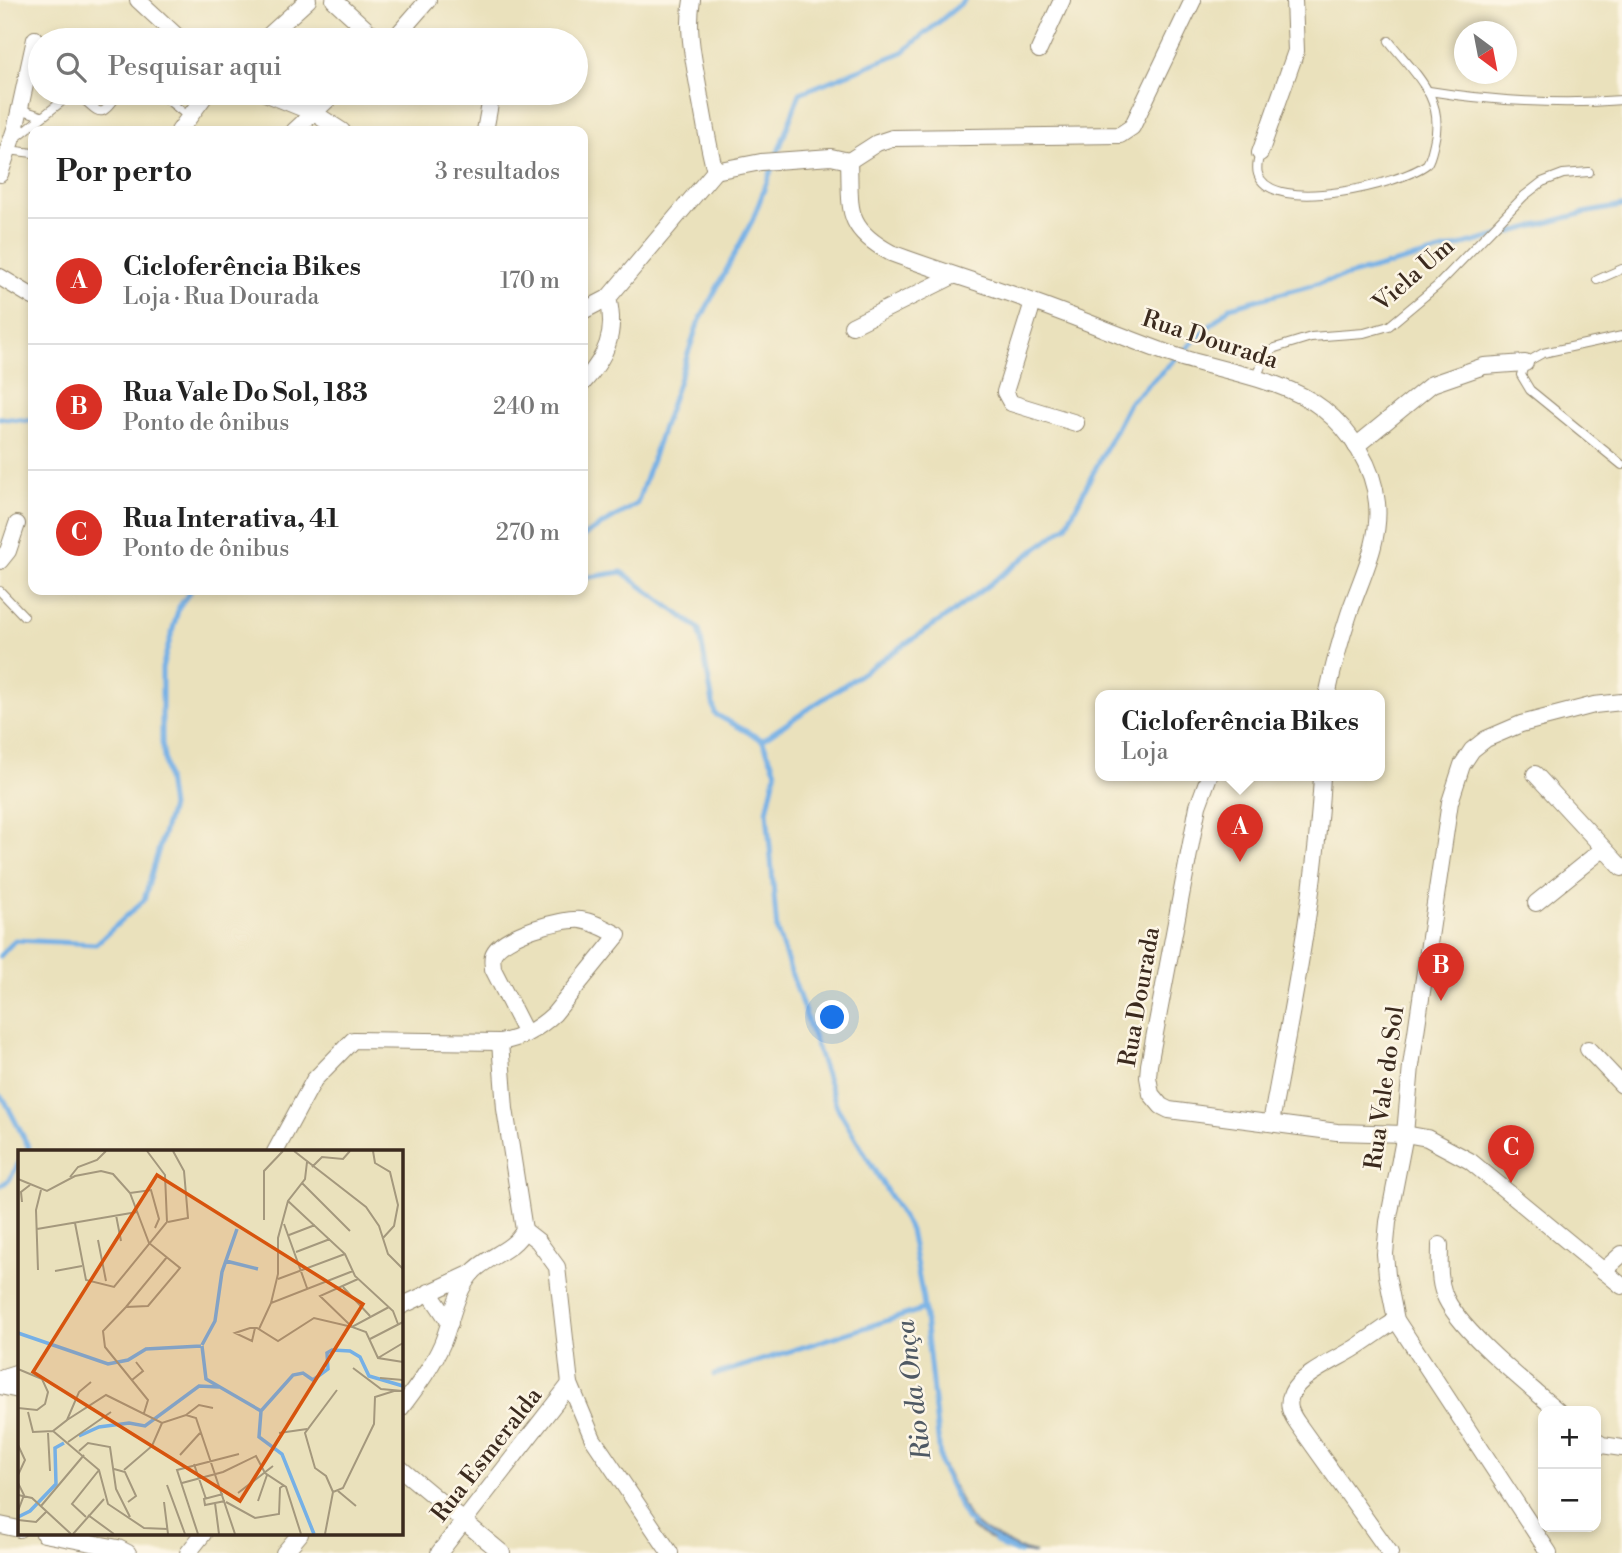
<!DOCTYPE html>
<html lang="pt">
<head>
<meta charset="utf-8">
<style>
	:root { --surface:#fff; --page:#f2f2f2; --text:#222; --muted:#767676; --line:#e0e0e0; --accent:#d93025 }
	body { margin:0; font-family:"Libre Bodoni",serif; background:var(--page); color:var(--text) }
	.controls { position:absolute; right:21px; bottom:21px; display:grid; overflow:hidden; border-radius:14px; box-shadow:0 4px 10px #0003 }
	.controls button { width:63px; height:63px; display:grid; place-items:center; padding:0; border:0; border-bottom:2px solid var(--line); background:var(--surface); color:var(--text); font:35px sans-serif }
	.compass { position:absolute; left:1454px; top:21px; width:63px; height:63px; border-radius:50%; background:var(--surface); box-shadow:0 4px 10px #0003; rotate:148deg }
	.you { position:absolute; left:833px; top:1018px; width:24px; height:24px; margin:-18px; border:5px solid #fff; border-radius:50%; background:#1a73e8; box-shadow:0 0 0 10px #1a73e833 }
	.badge { display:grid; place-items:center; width:46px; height:46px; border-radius:50%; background:var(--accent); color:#fff; font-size:23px; font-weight:700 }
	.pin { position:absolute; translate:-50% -58px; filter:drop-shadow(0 2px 4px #0008) }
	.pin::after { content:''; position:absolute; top:37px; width:24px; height:21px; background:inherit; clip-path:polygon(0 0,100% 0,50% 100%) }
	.popup { position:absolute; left:1095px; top:690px; width:290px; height:91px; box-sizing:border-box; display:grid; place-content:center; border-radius:14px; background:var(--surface); filter:drop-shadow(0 2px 5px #0005); font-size:23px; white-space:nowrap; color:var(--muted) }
	.popup b { font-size:26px; color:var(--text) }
	.popup::after { content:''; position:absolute; left:50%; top:100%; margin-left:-14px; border:14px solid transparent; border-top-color:var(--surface) }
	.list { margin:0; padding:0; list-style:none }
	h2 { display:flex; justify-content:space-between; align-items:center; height:91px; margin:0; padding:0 28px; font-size:30px }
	h2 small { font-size:23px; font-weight:400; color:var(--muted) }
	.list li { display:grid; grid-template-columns:46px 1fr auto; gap:21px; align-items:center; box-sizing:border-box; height:126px; padding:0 28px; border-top:2px solid var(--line) }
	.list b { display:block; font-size:26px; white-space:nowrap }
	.list p { margin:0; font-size:23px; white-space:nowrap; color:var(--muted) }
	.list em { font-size:23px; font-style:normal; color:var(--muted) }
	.icon { flex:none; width:38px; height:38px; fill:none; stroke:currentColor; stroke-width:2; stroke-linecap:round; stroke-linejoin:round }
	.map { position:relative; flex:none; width:1622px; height:1553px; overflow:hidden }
	.search { position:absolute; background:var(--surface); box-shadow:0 4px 10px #0003; left:28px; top:28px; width:560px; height:77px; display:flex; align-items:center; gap:18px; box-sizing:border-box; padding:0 24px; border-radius:38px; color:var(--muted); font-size:26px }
	.panel { position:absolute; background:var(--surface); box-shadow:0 4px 10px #0003; left:28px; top:126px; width:560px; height:469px; border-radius:14px }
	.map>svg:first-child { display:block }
	.water { fill:#75b0e6; stroke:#586d82; stroke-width:2 }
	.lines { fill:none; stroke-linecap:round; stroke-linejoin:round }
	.stream { stroke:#75b0e6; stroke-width:5 }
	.lane-casing { stroke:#92866d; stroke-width:10 }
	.street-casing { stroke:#92866d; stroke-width:18 }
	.lane { stroke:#fff; stroke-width:8 }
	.street { stroke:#fff; stroke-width:16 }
	.labels { text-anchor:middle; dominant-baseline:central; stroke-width:5; stroke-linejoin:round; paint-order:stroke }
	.street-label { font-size:24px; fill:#3b2a1e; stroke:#fcf5e5 }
	.water-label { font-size:26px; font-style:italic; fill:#4f5964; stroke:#fcf5e5 }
	.inset-river { fill:none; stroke:#75b0e6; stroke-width:3.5 }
	.inset-road { fill:none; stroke:#a4987d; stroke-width:2 }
	.view { fill:#d7540e; fill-opacity:0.15; stroke:#d7540e; stroke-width:3.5 }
	.inset-edge { fill:none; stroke:#3b2a1e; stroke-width:3.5 }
</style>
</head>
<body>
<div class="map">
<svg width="1622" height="1553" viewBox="0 0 1622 1553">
	<rect width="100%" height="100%" fill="#fcf5e5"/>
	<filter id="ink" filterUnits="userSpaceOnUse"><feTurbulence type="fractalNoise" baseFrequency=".0143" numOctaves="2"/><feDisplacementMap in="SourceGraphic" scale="14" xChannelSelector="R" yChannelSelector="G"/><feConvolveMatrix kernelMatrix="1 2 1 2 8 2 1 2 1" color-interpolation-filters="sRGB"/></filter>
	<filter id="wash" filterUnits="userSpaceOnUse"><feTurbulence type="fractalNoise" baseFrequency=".00686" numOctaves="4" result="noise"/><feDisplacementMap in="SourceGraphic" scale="28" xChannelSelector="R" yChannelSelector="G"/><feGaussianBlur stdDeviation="1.57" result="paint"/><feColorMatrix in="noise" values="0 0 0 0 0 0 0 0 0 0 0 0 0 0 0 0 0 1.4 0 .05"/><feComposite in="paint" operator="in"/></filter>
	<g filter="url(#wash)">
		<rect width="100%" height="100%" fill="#eae1bc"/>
		<!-- water -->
		<path class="water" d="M943 1466 969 1518 981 1528 1017 1548 1035 1553H1014L972 1528Z"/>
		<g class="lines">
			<!-- stream -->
			<g class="stream">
				<path d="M0 418 33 421"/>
				<path d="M583 536 637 504 698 324 753 219 800 93 903 52 965 0"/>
				<path d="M583 578 622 572 699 629 715 714 762 740"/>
				<path d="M762 740 953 612 1066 526 1129 403 1230 307 1584 213 1622 206"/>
				<path d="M762 740 776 771 767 811 777 931 837 1107 910 1230 923 1299 941 1466 966 1519 973 1524"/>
				<path d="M0 956 15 940 96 944 144 900 171 807 162 743V668L179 607 191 590"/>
				<path d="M0 1096 5 1101 29 1148 26 1152"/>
				<path d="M0 1186 9 1180 19 1163"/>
				<path d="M714 1375 924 1309"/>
				<path d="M995 1541 1003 1547 1020 1553"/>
			</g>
		</g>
	</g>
	<g filter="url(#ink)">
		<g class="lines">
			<!-- lane casing -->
			<g class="lane-casing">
				<g id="lane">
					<path d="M1429 91C1490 101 1561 105 1622 100"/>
					<path d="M159 93 189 117"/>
					<path d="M20 109 41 116"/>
					<path d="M13 140 70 95 75 93C100 110 98 124 119 93"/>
					<path d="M8 150 33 153"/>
					<path d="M1260 153C1258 160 1256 167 1258 174 1272 216 1402 184 1427 164 1431 158 1432 151 1434 143 1446 98 1414 73 1389 41"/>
					<path d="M1597 280 1622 269"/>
					<path d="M1622 336 1543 353 1525 363 1521 375 1530 390 1622 465"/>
					<path d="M1256 379 1263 361 1268 353 1275 348 1311 337 1364 333 1389 326 1437 286 1524 196 1542 182 1563 174 1589 172"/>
					<path d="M0 591 24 616"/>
				</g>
			</g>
			<!-- street casing -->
			<g class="street-casing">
				<g id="street">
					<path d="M138 0 181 40"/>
					<path d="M334 0 378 40"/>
					<path d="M692 0C686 32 695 65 700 97 705 122 708 146 715 171"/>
					<path d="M264 40 308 0"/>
					<path d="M393 40 428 0"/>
					<path d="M1039 50 1062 0"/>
					<path d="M265 93 314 113 342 131"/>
					<path d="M179 131 207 93"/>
					<path d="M294 131 335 93"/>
					<path d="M485 131 492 93"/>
					<path d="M1260 153 1296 51 1294 0"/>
					<path d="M849 161C851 208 843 227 891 253 939 271 988 285 1036 303 1081 319 1125 338 1170 354 1215 370 1286 379 1323 409 1351 431 1374 467 1377 503 1381 542 1361 578 1349 614 1340 641 1333 668 1327 696"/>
					<path d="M849 161 877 143 892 138 1120 135 1132 127 1193 0"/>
					<path d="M0 174 16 126 35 39"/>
					<path d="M0 277 33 297"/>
					<path d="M1033 302 1005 392 1011 403 1076 423"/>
					<path d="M583 311 608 298 715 171 761 162 831 157 849 161"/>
					<path d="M852 326 953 276"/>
					<path d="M583 383C606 357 617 333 608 298"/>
					<path d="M1356 446 1432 384 1484 366 1525 363"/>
					<path d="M0 561 8 551 17 524"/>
					<path d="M1535 774 1622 868"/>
					<path d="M1209 776 1198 806 1149 1065 1148 1077 1151 1094 1161 1106 1169 1110 1337 1132 1405 1134 1427 1138 1470 1161 1622 1286"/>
					<path d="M1536 903 1603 849"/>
					<path d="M1588 1049 1622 1085"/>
					<path d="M1271 1123C1292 1008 1316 893 1322 776"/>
					<path d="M275 1152 314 1080 353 1040 500 1042C521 1039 538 1029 554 1014L618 935C606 929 595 922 581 920 562 918 503 935 494 953 491 958 493 963 493 969L526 1034"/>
					<path d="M524 1230 538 1241 557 1267 570 1384 593 1439 670 1553"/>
					<path d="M1440 1245C1440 1261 1438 1278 1444 1294 1457 1329 1528 1385 1558 1411"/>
					<path d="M1603 1271 1622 1254"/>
					<path d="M429 1292 450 1323"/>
					<path d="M401 1306 472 1273"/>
					<path d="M0 1378 19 1372"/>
					<path d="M0 1386 19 1390"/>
					<path d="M401 1408C416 1388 432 1367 442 1344 451 1323 455 1293 471 1274 486 1256 513 1252 524 1230L505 1109 500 1042"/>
					<path d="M1596 1441 1602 1445 1622 1448"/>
					<path d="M401 1469 502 1553"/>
					<path d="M0 1525 19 1529"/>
					<path d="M44 1534 118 1548 128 1553"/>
					<path d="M188 1553 203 1534"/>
					<path d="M284 1553 300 1534"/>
					<path d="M439 1553 570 1384"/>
					<path d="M1390 1553 1298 1424C1291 1414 1286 1405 1292 1393 1300 1375 1338 1359 1355 1348 1369 1339 1383 1329 1396 1320"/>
					<path d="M1549 1553 1396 1320 1387 1275 1385 1254 1388 1222 1405 1134 1411 1066 1450 802 1462 765 1472 750 1486 739 1521 724 1594 705 1622 702"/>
				</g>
			</g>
			<!-- lane -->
			<use href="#lane" class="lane"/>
			<!-- street -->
			<use href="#street" class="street"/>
		</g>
	</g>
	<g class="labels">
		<!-- street labels -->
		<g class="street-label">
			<text transform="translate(1414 275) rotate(-41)">Viela Um</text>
			<text transform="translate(1210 340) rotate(18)">Rua Dourada</text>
			<text transform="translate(1140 997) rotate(-80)">Rua Dourada</text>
			<text transform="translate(1385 1088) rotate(-82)">Rua Vale do Sol</text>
			<text transform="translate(487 1455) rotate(-52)">Rua Esmeralda</text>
		</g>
		<!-- water labels -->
		<g class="water-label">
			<text transform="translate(914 1390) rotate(-97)">Rio da Onça</text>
		</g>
	</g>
	<!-- overview -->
	<g transform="translate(18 1150)">
		<rect width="385" height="385" fill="#eae1bc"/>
		<path class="inset-river" d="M208 111 240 119M0 183 90 214 110 210 128 199 183 196M184 195 197 171 204 122 219 79M184 196 188 229 243 261 275 225 285 223 295 230 310 219 309 203 314 200 332 201 342 207 351 226 385 236M243 261 241 287 264 304 296 384M61 286 81 277 111 273 127 276 181 236 201 237M0 367 12 361 38 334 37 298 46 293"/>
		<path class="inset-road" d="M276 1 348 57 361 76 370 104 385 119M355 1 357 13 372 22 380 55 376 76 365 88M294 17 304 7 325 9 332 1M52 27 60 17 79 10 88 1M0 29 29 41 57 26 83 21 95 24 112 43 131 93 162 118 130 156 108 157 85 181 87 197 130 250 126 263M284 33 332 81M112 43 133 40 141 69 137 78M270 51 327 104 337 126 375 161 380 174M4 52 3 42 12 35M98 65 103 91M246 70V21L265 1M150 72 170 68 166 21 155 1M57 73 68 130 96 137 149 72 147 25 129 1M266 74 289 138M19 79 119 62M271 85 297 75M80 90 88 131M278 102 312 89M20 120 18 60 23 40M37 121 64 116M260 129 327 104M340 129 302 146 334 177 348 182 360 208 385 212M325 137 352 166M253 153 260 124V88L270 51 287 29 289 12M108 157 149 107M237 178 234 191 217 183 232 178H239L260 191 296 168 334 177 371 157M241 179 253 153 335 121M352 189 385 172M360 208 385 193M335 218 363 239 385 241M0 219 24 229 30 242 27 254 19 260 0 258M362 228 385 230M114 230 125 221 118 212M10 262 15 282 35 281 49 270 61 242 73 232M168 265 181 255 195 258M49 270 88 245 144 273 168 265 178 268 217 384M35 281 81 320 90 354 126 378 150 379M30 283 32 321M261 283 289 279M50 292 93 262M0 295 7 310 0 325M61 301 70 293 92 297 98 339 112 367M162 305 182 283M176 314 188 349M96 319 107 322 118 346 110 352M106 320 134 296 144 273M0 333 6 345 0 361M164 333 205 322 238 306 247 323 268 337 283 384M149 335 167 384M320 341 338 356M315 342 308 326 297 318 287 283 319 240M220 343 255 316M205 344 186 349 187 355 207 351M0 345 14 348 53 384M240 351 249 325M146 352 150 384M208 352 237 368 261 364 262 338 266 335M197 353 201 384M23 356 66 305M70 365 96 384M68 367 54 354 81 320M0 370 18 372 29 361M55 384 86 349M180 384 159 320 221 304M307 384 315 342 325 338 356 274 357 247 376 241"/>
		<path class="view" d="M139 25 345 154 222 351 15 222Z"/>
		<rect width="385" height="385" class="inset-edge"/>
	</g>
</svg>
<div class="controls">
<button>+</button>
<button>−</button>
</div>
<svg class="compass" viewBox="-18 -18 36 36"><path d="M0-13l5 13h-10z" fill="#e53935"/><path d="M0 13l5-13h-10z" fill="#767676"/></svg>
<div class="you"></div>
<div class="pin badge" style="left:1240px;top:862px">A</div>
<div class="popup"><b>Cicloferência Bikes</b>Loja</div>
<div class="pin badge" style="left:1441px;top:1001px">B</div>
<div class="pin badge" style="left:1511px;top:1183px">C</div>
<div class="search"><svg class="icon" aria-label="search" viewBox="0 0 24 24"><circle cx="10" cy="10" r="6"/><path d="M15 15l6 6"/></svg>Pesquisar aqui</div>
<section class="panel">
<h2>Por perto<small>3 resultados</small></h2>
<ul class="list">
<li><span class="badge">A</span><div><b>Cicloferência Bikes</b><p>Loja · Rua Dourada</p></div><em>170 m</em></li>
<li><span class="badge">B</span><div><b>Rua Vale Do Sol, 183</b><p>Ponto de ônibus</p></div><em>240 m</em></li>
<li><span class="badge">C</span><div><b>Rua Interativa, 41</b><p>Ponto de ônibus</p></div><em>270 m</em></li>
</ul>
</section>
</div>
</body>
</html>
